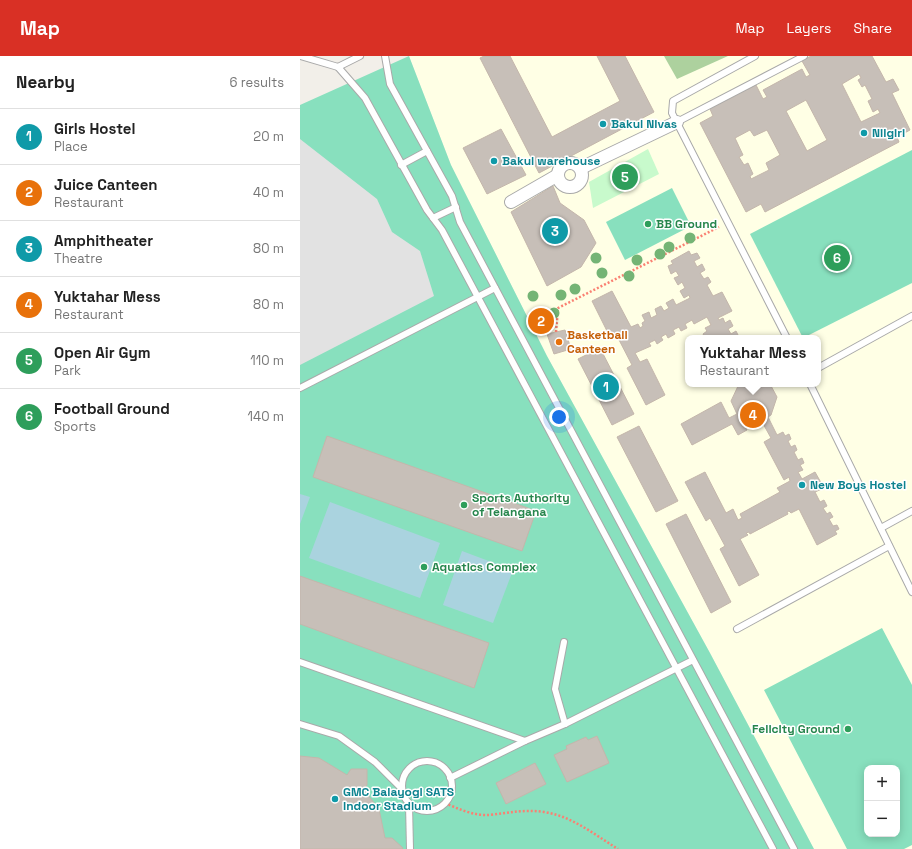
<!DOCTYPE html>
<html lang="en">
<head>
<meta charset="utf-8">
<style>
	:root { --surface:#fff; --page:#f2f2f2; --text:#222; --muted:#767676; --line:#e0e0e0; --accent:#d93025 }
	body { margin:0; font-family:"Space Grotesk",sans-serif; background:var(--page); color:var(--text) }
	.controls { position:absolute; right:12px; bottom:12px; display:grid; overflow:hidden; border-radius:8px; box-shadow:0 2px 10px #0003 }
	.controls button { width:36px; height:36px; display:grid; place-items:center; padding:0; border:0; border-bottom:1px solid var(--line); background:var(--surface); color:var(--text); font:20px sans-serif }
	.you { position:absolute; left:259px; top:361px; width:14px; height:14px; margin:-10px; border:3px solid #fff; border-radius:50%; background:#1a73e8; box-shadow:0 0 0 6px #1a73e833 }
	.badge { display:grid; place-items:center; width:26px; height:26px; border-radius:50%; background:var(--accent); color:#fff; font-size:13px; font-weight:700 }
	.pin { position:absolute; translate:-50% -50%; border:2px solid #fff; box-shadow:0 1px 4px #0006 }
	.popup { position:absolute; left:385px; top:279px; width:136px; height:52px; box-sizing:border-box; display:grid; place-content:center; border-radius:8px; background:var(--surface); filter:drop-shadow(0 1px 3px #0005); font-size:13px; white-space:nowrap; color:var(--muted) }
	.popup b { font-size:15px; color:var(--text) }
	.popup::after { content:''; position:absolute; left:50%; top:100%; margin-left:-8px; border:8px solid transparent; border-top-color:var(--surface) }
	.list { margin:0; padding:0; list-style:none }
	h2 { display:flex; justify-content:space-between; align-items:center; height:52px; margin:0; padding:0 16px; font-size:17px }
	h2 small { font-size:13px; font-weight:400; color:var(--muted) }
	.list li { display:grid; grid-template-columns:26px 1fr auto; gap:12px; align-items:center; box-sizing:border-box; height:56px; padding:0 16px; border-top:1px solid var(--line) }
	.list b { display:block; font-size:15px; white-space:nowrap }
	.list p { margin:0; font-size:13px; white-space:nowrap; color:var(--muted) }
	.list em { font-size:13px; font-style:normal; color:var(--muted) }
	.map { position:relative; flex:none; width:612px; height:793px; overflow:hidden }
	header { display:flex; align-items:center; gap:24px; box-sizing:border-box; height:56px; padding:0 20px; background:var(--accent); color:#fff }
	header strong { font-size:19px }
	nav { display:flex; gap:22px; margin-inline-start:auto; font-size:14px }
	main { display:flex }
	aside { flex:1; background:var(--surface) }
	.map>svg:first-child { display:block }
	.education { fill:#ffffe5; fill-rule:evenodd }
	.forest { fill:#add19e }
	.park { fill:#c8facc }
	.pitch { fill:#88e0be; fill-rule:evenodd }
	.parking { fill:#e2e2e2 }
	.water { fill:#aad3df }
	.building { fill:#c7bfb8; stroke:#c4b6ab; fill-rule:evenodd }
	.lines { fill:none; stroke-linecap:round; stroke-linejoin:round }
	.lane-casing { stroke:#a9a9a9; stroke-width:8 }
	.street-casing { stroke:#a9a9a9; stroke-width:14 }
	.path { stroke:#fa8072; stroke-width:2.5; stroke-dasharray:2 2; stroke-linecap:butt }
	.lane { stroke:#fff; stroke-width:6 }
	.street { stroke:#fff; stroke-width:12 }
	.tree { fill:#74b475 }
	.culture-dot { fill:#0f9aa8; stroke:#fff; stroke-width:1.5 }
	.leisure-dot { fill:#2e9e5b; stroke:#fff; stroke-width:1.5 }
	.food-dot { fill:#e8710a; stroke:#fff; stroke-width:1.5 }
	.labels { text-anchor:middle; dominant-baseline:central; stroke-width:3; stroke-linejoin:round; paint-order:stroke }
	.culture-label { font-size:12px; font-weight:bold; fill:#0d838f; stroke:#fff; text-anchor:start }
	.leisure-label { font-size:12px; font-weight:bold; fill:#27864d; stroke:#fff; text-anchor:start }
	.food-label { font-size:12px; font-weight:bold; fill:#c56008; stroke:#fff; text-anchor:start }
</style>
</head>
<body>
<header>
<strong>Map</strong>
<nav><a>Map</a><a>Layers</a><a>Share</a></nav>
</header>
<main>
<aside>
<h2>Nearby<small>6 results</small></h2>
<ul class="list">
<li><span class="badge" style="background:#0f9aa8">1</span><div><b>Girls Hostel</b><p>Place</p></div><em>20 m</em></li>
<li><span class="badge" style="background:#e8710a">2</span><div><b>Juice Canteen</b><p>Restaurant</p></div><em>40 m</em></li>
<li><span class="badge" style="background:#0f9aa8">3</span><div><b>Amphitheater</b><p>Theatre</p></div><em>80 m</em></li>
<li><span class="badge" style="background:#e8710a">4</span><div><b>Yuktahar Mess</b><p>Restaurant</p></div><em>80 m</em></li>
<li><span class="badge" style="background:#2e9e5b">5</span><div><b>Open Air Gym</b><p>Park</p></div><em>110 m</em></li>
<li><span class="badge" style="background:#2e9e5b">6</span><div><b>Football Ground</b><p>Sports</p></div><em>140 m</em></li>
</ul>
</aside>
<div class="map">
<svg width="612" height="793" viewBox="0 0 612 793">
	<rect width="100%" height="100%" fill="#f2efe9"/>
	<!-- education -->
	<path class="education" d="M109 0H612V793H514L410 597 247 300 151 109ZM388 282H518V328H388ZM567 712H597V778H567Z"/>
	<!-- forest -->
	<path class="forest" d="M364 0H428L377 23Z"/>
	<!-- park -->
	<path class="park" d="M348 93 359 118 293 152 289 126Z"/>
	<!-- pitch -->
	<g class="pitch">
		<path d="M109 0 151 109 247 300 410 597 514 793H0V49Z"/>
		<path d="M612 94V227L503 282 450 178Z"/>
		<path d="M372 132 391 170 325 204 306 166Z"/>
		<path d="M582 572 612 629V789L604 793H547L464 634ZM567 712H597V778H567Z"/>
	</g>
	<!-- parking -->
	<path class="parking" d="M0 83 77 143 92 176 120 195 134 240 0 309Z"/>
	<!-- water -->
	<g class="water">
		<path d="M0 438 10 441 0 468Z"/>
		<path d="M30 446 140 487 120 542 9 502Z"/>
		<path d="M162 495 213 514 193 567 143 549Z"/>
	</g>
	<!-- building -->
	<g class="building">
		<path d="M184 0H210L252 81 320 45 297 0H325L354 56 239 117 180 2Z"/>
		<path d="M511 0H572L586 26 593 23 599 34 592 37 610 74 597 81 599 86 465 156 461 148 446 156 400 67 413 60 410 53 456 29 463 43 467 41 463 34 502 13 506 21 510 19 502 5ZM559 18 561 22 558 24 562 31 565 29 572 43 568 45 573 56 578 53 580 57 561 66 542 28ZM506 44 527 84 507 95 486 55ZM450 74 454 80 467 74 480 99 466 107 469 114 451 123 450 120 453 118 448 107 444 109 439 101 443 99 435 82Z"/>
		<path d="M201 73 226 119 187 138 163 92Z"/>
		<path d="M253 130 260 147 284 164 296 187 281 211 247 230 211 156Z"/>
		<path d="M389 195 391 199 397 197 400 202 394 205 397 211 402 208 405 214 400 217 404 223 408 221 411 226 407 229 413 240 422 236 432 255 418 262 419 264 423 262 425 267 430 264 433 270 428 273 431 278 436 275 439 281 405 282 403 278 407 275 405 272 411 269 407 261 394 268 392 264 385 268 387 272 381 275 379 271 373 274 375 278 368 282 366 278 361 281 363 284 357 288 355 284 349 287 351 290 335 297 340 306 347 303 365 339 346 349 327 312 332 309 317 280 311 283 292 245 312 235 331 271 338 268 340 272 343 270 342 267 345 265 342 259 349 256 351 262 357 259 355 253 361 250 364 255 369 252 366 247 373 243 376 249 390 242 389 239 384 242 380 235 385 232 382 226 378 229 374 222 379 220 376 215 371 218 368 210 373 208 371 205Z"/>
		<path d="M243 257 246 268 238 270 235 259Z"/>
		<path d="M265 274 271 293 254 298 247 278Z"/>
		<path d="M300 292 334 358 312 369 278 303Z"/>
		<path d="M439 328H470L477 341 471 359 468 361 477 379 483 376 485 380 489 378 491 383 488 385 491 391 495 389 497 394 494 396 498 404 502 402 504 407 500 409 503 414 498 416 502 423 515 416 524 432 515 436 520 446 524 444 527 450 523 452 527 458 530 456 533 461 529 463 533 470 537 469 539 473 535 475 537 478 517 489 499 453 491 457 489 455 487 456 488 458 450 478 449 476 446 477 448 479 440 483 459 519 439 530 420 493 425 490 410 462 406 465 385 426 405 416 426 457 433 453 438 464 442 462 440 458 480 436 477 432 490 425 489 421 484 424 464 386 471 382 461 364 457 367 440 360 447 374 438 379 432 368 392 389 381 368 421 346 429 362 437 358 431 345Z"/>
		<path d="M339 370 378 445 356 456 317 381Z"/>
		<path d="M27 380 236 455 222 495 13 421Z"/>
		<path d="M386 458 431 546 411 557 366 468Z"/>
		<path d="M0 520 189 587 174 632 0 568Z"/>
		<path d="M297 680 309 707 267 726 254 699 267 693 266 690 286 681 288 684Z"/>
		<path d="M0 700 19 702 47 719 51 713H67V729L63 733 79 753 85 782H92L103 792 102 793H0Z"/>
		<path d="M235 707 246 728 206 748 196 727Z"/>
	</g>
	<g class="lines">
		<!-- lane casing -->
		<g class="lane-casing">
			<g id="lane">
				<path d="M1 0 38 11 60 0"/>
				<path d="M85 0 90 28 152 140 160 166 494 793"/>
				<path d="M455 0 373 45 372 57 487 282"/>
				<path d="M38 11 65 42 127 154 142 174 473 793"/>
				<path d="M377 66 504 0"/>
				<path d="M101 109 127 95"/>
				<path d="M133 162 156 151"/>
				<path d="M518 312 612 260"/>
				<path d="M510 328 612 536"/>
				<path d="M0 332 195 232"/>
				<path d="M581 472 612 455"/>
				<path d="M437 573 589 490"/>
				<path d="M264 586 255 633 265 668"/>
				<path d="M0 606 225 685 265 668 393 604"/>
				<path d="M0 668 39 680 75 706 102 733"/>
				<circle cx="127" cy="730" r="25"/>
				<path d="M150 722 225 685"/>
				<path d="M109 748 110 793"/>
			</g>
		</g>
		<!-- street casing -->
		<g class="street-casing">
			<g id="street">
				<circle cx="270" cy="119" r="12"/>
				<path d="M281 112 377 66"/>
				<path d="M211 146 258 119"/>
			</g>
		</g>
		<!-- path -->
		<g class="path">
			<path d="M245 262 258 252 419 171"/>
			<path d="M256 276 258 252"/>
			<path d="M145 747C158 753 175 760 189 759 208 757 225 753 244 756 272 760 295 779 318 793"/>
		</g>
		<!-- lane -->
		<use href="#lane" class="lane"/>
		<!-- street -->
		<use href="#street" class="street"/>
	</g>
	<!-- trees -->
	<g class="tree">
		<circle cx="390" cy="182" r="5.5"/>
		<circle cx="369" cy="191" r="5.5"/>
		<circle cx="360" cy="198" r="5.5"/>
		<circle cx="296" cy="202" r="5.5"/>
		<circle cx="337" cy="204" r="5.5"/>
		<circle cx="302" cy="217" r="5.5"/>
		<circle cx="329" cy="220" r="5.5"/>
		<circle cx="275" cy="233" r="5.5"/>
		<circle cx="261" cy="239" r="5.5"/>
		<circle cx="233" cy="240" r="5.5"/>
		<circle cx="254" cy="257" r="5.5"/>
		<circle cx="234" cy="262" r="5.5"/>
	</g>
	<!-- markers -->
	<g class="culture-dot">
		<circle cx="303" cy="68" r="4"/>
		<circle cx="564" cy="77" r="4"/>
		<circle cx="194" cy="105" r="4"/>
		<circle cx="502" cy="429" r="4"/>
		<circle cx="35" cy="743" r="4"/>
	</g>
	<g class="leisure-dot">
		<circle cx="348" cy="168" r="4"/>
		<circle cx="164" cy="449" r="4"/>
		<circle cx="124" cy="511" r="4"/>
		<circle cx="548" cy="673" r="4"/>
	</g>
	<circle class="food-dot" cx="259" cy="286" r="4"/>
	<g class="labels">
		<!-- culture labels -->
		<g class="culture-label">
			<text x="311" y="68">Bakul Nivas</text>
			<text x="572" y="77">Nilgiri</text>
			<text x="202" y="105">Bakul warehouse</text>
			<text x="510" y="429">New Boys Hostel</text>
			<text x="43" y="736">GMC Balayogi SATS<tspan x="43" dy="14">Indoor Stadium</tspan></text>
		</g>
		<!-- leisure labels -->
		<g class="leisure-label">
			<text x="356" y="168">BB Ground</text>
			<text x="172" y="442">Sports Authority<tspan x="172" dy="14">of Telangana</tspan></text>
			<text x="132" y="511">Aquatics Complex</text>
			<text x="540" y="673" text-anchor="end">Felicity Ground</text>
		</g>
		<!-- food labels -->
		<g class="food-label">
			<text x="267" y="279">Basketball<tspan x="267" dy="14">Canteen</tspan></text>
		</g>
	</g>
</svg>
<div class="controls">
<button>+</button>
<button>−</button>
</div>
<div class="you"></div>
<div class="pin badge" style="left:306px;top:331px;background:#0f9aa8">1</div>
<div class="pin badge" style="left:241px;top:265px;background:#e8710a">2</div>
<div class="pin badge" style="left:255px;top:175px;background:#0f9aa8">3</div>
<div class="pin badge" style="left:453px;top:359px;background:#e8710a">4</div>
<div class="popup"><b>Yuktahar Mess</b>Restaurant</div>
<div class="pin badge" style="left:325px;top:121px;background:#2e9e5b">5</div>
<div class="pin badge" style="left:537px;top:202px;background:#2e9e5b">6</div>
</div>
</main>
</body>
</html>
